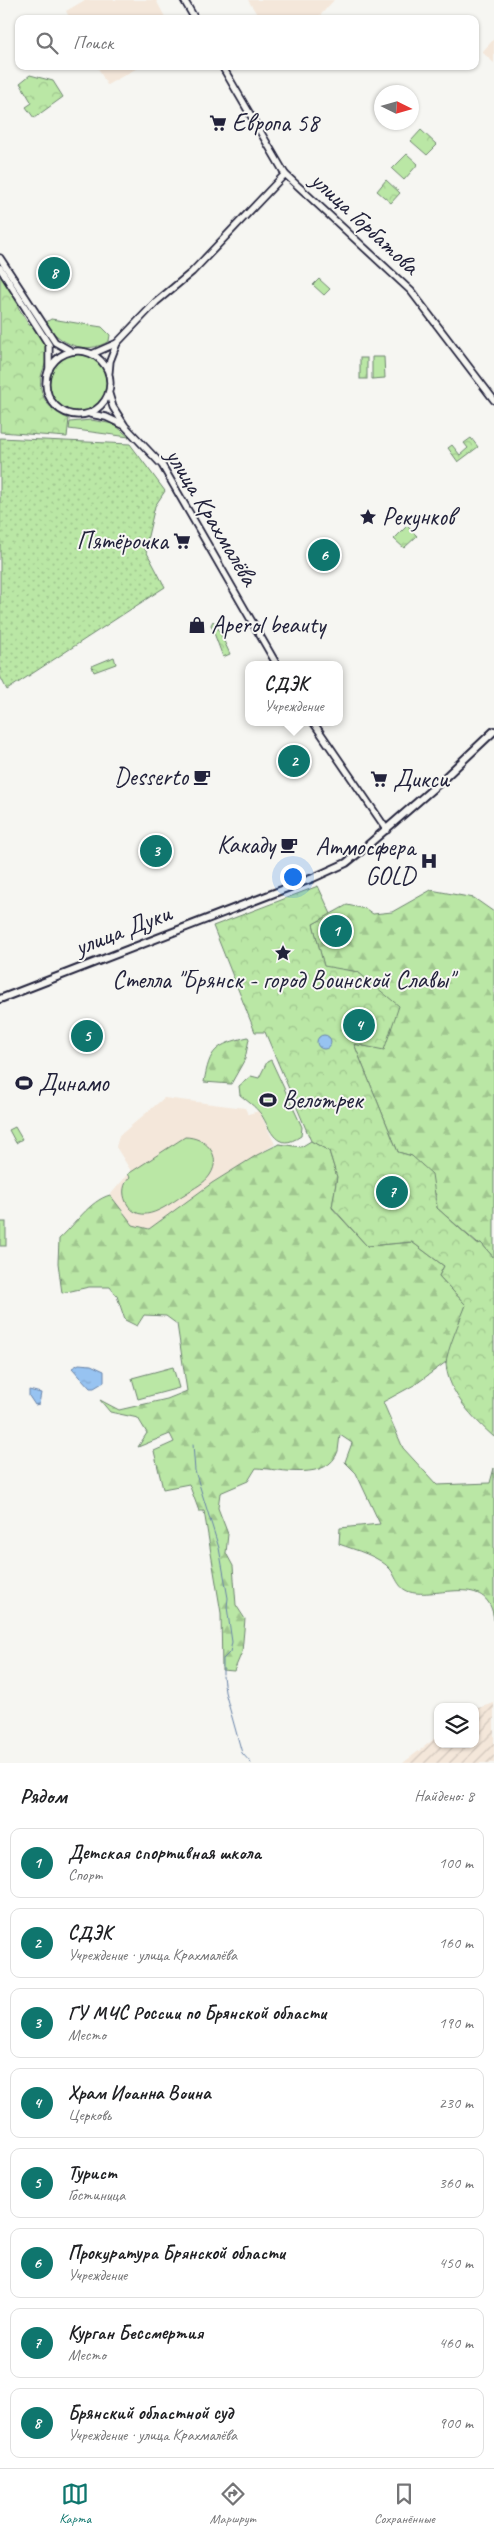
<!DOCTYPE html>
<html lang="ru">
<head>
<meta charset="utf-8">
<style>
	:root { --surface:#fff; --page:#f6f6f6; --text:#202124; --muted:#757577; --line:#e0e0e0; --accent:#0f766e }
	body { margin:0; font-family:Caveat,sans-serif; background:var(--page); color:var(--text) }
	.controls { position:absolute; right:15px; bottom:15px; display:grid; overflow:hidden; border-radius:10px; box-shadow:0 1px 4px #0004 }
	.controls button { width:45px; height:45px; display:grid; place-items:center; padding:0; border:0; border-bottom:1px solid var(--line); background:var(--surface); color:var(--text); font:25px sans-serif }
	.compass { position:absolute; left:374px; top:85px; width:45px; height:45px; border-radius:50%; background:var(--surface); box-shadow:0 1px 4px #0004; rotate:95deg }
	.you { position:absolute; left:292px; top:876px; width:18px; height:18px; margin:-12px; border:4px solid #fff; border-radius:50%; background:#1a73e8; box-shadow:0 0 0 8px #1a73e833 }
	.badge { display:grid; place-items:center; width:32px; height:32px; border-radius:50%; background:var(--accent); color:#fff; font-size:16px; font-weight:700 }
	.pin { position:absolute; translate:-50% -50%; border:2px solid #fff; box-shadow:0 1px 5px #0006 }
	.popup { position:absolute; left:245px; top:661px; width:98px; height:65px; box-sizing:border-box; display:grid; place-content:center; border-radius:10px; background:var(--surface); filter:drop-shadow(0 1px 4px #0005); font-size:16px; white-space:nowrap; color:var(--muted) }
	.popup b { font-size:19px; color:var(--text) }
	.popup::after { content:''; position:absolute; left:50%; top:100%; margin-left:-10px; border:10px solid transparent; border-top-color:var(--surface) }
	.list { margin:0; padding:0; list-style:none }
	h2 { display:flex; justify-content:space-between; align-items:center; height:65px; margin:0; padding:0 20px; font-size:21px }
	h2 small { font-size:16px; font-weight:400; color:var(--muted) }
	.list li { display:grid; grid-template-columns:32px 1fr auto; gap:15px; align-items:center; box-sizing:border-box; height:70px; margin:0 10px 10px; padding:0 10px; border:1px solid var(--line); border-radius:10px }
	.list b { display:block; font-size:19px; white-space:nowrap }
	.list p { margin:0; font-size:16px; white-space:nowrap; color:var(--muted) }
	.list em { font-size:16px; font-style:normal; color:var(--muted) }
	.icon { flex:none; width:28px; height:28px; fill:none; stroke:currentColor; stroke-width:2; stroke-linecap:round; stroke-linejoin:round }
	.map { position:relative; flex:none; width:494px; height:1763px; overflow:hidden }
	.search { position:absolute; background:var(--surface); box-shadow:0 1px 4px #0004; left:15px; right:15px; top:15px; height:55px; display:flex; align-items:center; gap:12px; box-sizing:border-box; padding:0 18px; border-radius:10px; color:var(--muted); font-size:19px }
	.sheet { height:705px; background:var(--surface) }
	nav { display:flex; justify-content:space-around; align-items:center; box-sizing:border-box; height:70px; border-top:1px solid var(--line); background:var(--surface); font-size:14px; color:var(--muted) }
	nav a { display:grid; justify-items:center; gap:2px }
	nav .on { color:var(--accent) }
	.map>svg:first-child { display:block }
	.built { fill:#f4e7da }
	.industrial { fill:url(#industrial-furrows) }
	.grass { fill:#bae7a5; stroke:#6e8470 }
	.forest { fill:url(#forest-firs); stroke:#6e8470 }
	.park { fill:url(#park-crowns); stroke:#6e8470 }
	.garden { fill:url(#garden-dots); stroke:#6e8470 }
	.water { fill:url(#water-ripples); stroke:#6883a8 }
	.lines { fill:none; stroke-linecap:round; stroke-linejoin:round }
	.stream { stroke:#6883a8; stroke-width:1 }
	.secondary-casing { stroke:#22223b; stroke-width:9 }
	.primary-casing { stroke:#22223b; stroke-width:10 }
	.secondary { stroke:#f6f6f2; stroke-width:5.5 }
	.primary { stroke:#f6f6f2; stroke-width:6 }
	.labels { text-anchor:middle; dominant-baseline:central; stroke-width:4; stroke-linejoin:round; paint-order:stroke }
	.poi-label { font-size:25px; fill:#22223b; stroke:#f6f6f2; text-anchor:start }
	.street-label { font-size:25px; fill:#22223b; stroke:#f6f6f2 }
</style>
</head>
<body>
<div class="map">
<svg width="494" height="1763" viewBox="0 0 494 1763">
	<defs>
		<pattern id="industrial-furrows" width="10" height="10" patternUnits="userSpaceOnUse" patternTransform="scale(1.25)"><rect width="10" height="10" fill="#f4e7da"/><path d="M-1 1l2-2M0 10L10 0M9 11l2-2" fill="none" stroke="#d1c6bc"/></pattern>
		<pattern id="forest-firs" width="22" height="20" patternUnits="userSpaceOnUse" patternTransform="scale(1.25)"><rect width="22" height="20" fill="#bae7a5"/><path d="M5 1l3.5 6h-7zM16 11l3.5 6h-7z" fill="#a0c68f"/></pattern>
		<pattern id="park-crowns" width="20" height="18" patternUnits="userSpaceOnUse" patternTransform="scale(1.25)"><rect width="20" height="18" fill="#bae7a5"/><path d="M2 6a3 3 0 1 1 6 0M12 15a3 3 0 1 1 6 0" fill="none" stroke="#a0c68f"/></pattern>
		<pattern id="garden-dots" width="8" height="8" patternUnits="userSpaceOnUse" patternTransform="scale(1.25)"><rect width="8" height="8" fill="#bae7a5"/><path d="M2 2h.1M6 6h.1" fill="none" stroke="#a0c68f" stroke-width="1.8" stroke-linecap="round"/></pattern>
		<pattern id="water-ripples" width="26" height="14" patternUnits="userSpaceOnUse" patternTransform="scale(1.25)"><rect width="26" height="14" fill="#97c3f1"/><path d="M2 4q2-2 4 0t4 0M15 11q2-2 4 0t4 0" fill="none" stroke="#82a7d0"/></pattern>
	</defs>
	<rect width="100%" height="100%" fill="#f6f6f2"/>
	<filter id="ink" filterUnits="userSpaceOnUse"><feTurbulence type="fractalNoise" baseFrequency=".02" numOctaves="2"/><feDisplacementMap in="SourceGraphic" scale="10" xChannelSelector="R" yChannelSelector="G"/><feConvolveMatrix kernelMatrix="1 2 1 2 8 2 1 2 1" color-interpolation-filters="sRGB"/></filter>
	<g filter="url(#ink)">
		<!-- built -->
		<g class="built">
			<path d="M85 0H156L166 19H70L66 11Z"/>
			<path d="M248 0H334L317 19H260Z"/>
			<path d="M494 39V63L482 52Z"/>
			<path d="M97 66H141L107 85Z"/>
			<path d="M164 1098 245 1108 248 1114 259 1111 275 1144 212 1183 149 1229 133 1225 110 1195 131 1171 116 1147 119 1136Z"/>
		</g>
		<!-- industrial -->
		<path class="industrial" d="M494 1703V1763H403L433 1740 438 1732V1744H475V1709Z"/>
		<!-- grass -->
		<g class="grass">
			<path d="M407 154 418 164 404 180 392 169Z"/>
			<path d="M319 279 330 289 324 295 313 285Z"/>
			<path d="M51 319 102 327 110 335 109 341C85 356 60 344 45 323Z"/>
			<circle cx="78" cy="383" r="29"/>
			<path d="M372 357H384L385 378 372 379Z"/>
			<path d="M91 420 114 424 129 437 69 429 70 422Z"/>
			<path d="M271 1060 302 1127 301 1136C276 1153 271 1130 261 1114 256 1107 246 1100 240 1095L239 1086 251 1076 259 1078 267 1062Z"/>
			<path d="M15 1127 22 1139 16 1143 9 1130Z"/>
			<path d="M185 1137C205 1137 223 1155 210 1175 205 1183 194 1188 185 1194 169 1204 140 1229 126 1202 122 1193 123 1184 130 1177L128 1174Z"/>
			<rect x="0" y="1222" width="6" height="24"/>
			<path d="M173 1367 179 1388 138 1399 132 1378Z"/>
		</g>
		<!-- forest -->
		<g class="forest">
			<path d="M431 890 474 898 494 912V1258L481 1243 478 1244 437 1208 436 1195 412 1156 398 1152 354 1044 370 1047 358 972 324 967 313 924 347 905 366 909 373 914 392 912Z"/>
			<path d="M248 1037 249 1039 245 1059 231 1084 204 1082C210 1049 215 1045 248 1037Z"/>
			<path d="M311 1141 329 1151 337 1177 332 1208 367 1246 412 1242 444 1266 439 1276 466 1305 446 1362 416 1384 383 1402 403 1448 437 1485 490 1483 494 1468V1620C489 1575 445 1596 415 1593 399 1591 398 1581 391 1570 380 1556 355 1550 339 1544L340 1528 380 1524 356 1473 345 1462 352 1443 340 1435C339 1440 339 1446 338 1451 328 1482 280 1469 256 1468L248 1481 220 1493 218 1508 228 1534 226 1553 233 1566 236 1605 245 1619 242 1652 234 1671 222 1670 221 1613 204 1511H199L189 1484 163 1489 154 1451 174 1442 170 1434 138 1447 147 1433 138 1418 110 1412 100 1400 119 1410 167 1399 187 1391 177 1324 166 1316 144 1315 137 1326 125 1320 117 1296 110 1287H89L62 1293 58 1263 59 1239C75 1225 89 1201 110 1195L133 1225 149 1229 212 1183 257 1155 279 1144 301 1147Z"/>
		</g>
		<!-- park -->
		<g class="park">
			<path d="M30 75 53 81 63 97 34 118 26 107 32 103 20 83Z"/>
			<path d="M421 130 437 145 427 155 411 141Z"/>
			<path d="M386 180 400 193 391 203 377 191Z"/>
			<path d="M0 272 19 303 18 307 29 325 34 326C40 335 47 344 47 354 47 361 44 367 42 373 36 396 50 411 69 419L67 437 0 432Z"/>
			<rect x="360" y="358" width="7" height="21"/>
			<path d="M471 438 478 447 458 462 448 448 452 445 460 455 468 448 464 443Z"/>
			<path d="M407 526 417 536 404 548 394 539Z"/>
			<path d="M213 621 216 624 230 654 223 657 211 625Z"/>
			<path d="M114 657 116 664 94 672 92 666Z"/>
			<path d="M318 886 331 914 313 924 324 966 358 972 399 1006 384 1050 354 1044 398 1152 412 1156 432 1174 437 1208 477 1244 481 1243 494 1258V1437C474 1419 448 1393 446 1364 446 1352 461 1318 466 1305L439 1276 444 1266 412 1242 367 1246 332 1207 337 1177 329 1151 311 1141 265 1032H255L213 926Z"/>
		</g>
		<!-- garden -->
		<path class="garden" d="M0 438 130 444 165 491 155 506 145 549 165 587 7 690 0 676Z"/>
		<!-- water -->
		<g class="water">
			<circle cx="324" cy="1042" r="7"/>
			<path d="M79 1364 91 1365 104 1371V1382L94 1388H90L72 1368Z"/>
			<path d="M29 1390 41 1393 39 1404 35 1405 29 1396Z"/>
		</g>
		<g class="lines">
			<!-- stream -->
			<g class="stream">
				<path d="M193 1444 195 1471 219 1548 228 1598 227 1607 232 1642 230 1652 223 1659V1674"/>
				<path d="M223 1676 225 1692 242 1753 251 1763"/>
			</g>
			<!-- secondary casing -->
			<g class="secondary-casing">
				<g id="secondary">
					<path d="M184 0 195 19"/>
					<path d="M222 66 285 174 411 291 494 400"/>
					<path d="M0 258 55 342 71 351"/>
					<path d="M0 268 49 345V370"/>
					<circle cx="78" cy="383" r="32"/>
					<path d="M92 354 117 343 156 302 192 272 285 174"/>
					<path d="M109 372 110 361 117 343"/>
					<path d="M109 394 113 407 125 426 162 465 277 665"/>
					<path d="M90 414 106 417 123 425"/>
					<path d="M313 722 387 830"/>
				</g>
			</g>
			<!-- primary casing -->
			<g class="primary-casing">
				<path id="primary" d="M0 999 313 878 346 863 361 851 437 785 494 731"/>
			</g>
			<!-- secondary -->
			<use href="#secondary" class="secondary"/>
			<!-- primary -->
			<use href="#primary" class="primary"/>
		</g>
	</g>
	<!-- icons -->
	<defs>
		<g id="supermarket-bare" transform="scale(1.35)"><path d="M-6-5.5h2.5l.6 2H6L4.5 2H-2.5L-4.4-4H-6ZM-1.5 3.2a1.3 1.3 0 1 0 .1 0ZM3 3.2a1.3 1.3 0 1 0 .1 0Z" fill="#22223b" stroke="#f6f6f2" stroke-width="2.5" paint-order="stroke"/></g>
		<g id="sight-bare" transform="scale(1.35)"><path d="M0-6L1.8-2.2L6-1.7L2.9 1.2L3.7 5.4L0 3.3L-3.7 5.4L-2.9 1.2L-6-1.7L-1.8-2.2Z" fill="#22223b" stroke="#f6f6f2" stroke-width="2.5" paint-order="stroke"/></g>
		<g id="shop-bare" transform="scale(1.35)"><path d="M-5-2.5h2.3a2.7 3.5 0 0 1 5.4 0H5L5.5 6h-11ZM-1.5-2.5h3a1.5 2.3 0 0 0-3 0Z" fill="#22223b" stroke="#f6f6f2" stroke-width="2.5" paint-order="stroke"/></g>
		<g id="cafe-bare" transform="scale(1.35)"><path d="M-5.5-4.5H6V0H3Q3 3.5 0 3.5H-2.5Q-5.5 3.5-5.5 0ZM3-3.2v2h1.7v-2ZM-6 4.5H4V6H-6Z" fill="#22223b" stroke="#f6f6f2" stroke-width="2.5" paint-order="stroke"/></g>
		<g id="hospital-bare" transform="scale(1.35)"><path d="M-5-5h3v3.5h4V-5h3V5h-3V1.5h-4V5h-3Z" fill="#22223b" stroke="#f6f6f2" stroke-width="2.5" paint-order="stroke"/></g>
		<g id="stadium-bare" transform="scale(1.35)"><path d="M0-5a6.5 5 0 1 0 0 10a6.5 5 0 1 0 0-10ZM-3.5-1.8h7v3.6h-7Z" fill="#22223b" stroke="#f6f6f2" stroke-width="2.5" paint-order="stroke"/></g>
	</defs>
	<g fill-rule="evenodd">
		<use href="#supermarket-bare" x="218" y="123"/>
		<use href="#sight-bare" x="368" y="517"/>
		<use href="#supermarket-bare" x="182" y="541"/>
		<use href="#shop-bare" x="197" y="625"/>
		<use href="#cafe-bare" x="202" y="777"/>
		<use href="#supermarket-bare" x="379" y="779"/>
		<use href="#cafe-bare" x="289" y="845"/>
		<use href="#hospital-bare" x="429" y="861"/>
		<use href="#sight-bare" x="283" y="953"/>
		<use href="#stadium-bare" x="24" y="1083"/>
		<use href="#stadium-bare" x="268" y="1100"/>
	</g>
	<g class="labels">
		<!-- poi labels -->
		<g class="poi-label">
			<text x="232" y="123">Европа 58</text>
			<text x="382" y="517">Рекунков</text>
			<text x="168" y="541" text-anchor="end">Пятёрочка</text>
			<text x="211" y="625">Aperol beauty</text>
			<text x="188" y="777" text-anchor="end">Desserto</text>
			<text x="393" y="779">Дикси</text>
			<text x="275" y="845" text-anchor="end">Какаду</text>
			<text x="415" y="847" text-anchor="end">Атмосфера<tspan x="415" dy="29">GOLD</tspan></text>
			<text x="283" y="980" text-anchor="middle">Стелла "Брянск - город Воинской Славы"</text>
			<text x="38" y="1083">Динамо</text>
			<text x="282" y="1100">Велотрек</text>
		</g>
		<!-- street labels -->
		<g class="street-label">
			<text transform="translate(365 223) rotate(43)">улица Горбатова</text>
			<text transform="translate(212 517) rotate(59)">улица Крахмалёва</text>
			<text transform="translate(123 930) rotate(-21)">улица Дуки</text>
		</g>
	</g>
</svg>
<div class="controls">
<button><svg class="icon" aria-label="layers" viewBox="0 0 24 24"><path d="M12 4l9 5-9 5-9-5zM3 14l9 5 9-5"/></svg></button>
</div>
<svg class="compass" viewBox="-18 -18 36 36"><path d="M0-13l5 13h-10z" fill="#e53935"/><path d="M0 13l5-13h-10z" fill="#757577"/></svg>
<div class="you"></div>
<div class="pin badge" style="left:336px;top:931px">1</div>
<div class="pin badge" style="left:294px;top:761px">2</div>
<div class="popup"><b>СДЭК</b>Учреждение</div>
<div class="pin badge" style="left:156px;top:851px">3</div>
<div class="pin badge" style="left:359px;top:1025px">4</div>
<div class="pin badge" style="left:87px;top:1036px">5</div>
<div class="pin badge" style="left:324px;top:555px">6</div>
<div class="pin badge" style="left:392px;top:1192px">7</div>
<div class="pin badge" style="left:54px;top:273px">8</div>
<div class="search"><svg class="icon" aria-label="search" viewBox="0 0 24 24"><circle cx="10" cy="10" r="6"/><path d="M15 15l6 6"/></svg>Поиск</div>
</div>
<section class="sheet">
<h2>Рядом<small>Найдено: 8</small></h2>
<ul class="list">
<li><span class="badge">1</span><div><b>Детская спортивная школа</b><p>Спорт</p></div><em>100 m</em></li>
<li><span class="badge">2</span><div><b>СДЭК</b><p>Учреждение · улица Крахмалёва</p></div><em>160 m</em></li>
<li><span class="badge">3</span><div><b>ГУ МЧС России по Брянской области</b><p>Место</p></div><em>190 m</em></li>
<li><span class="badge">4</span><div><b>Храм Иоанна Воина</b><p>Церковь</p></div><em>230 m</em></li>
<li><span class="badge">5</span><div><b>Турист</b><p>Гостиница</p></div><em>360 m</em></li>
<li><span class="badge">6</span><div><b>Прокуратура Брянской области</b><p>Учреждение</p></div><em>450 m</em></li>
<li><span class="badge">7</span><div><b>Курган Бессмертия</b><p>Место</p></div><em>460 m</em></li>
<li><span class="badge">8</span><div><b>Брянский областной суд</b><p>Учреждение · улица Крахмалёва</p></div><em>900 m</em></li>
</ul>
</section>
<nav>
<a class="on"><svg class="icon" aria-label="map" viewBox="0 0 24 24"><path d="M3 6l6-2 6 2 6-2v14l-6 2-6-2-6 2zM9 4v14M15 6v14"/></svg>Карта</a>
<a><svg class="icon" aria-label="directions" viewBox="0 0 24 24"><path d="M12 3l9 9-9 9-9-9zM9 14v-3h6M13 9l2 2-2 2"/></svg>Маршрут</a>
<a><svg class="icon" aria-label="saved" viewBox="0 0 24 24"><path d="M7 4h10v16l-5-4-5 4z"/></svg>Сохранённые</a>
</nav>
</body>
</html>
